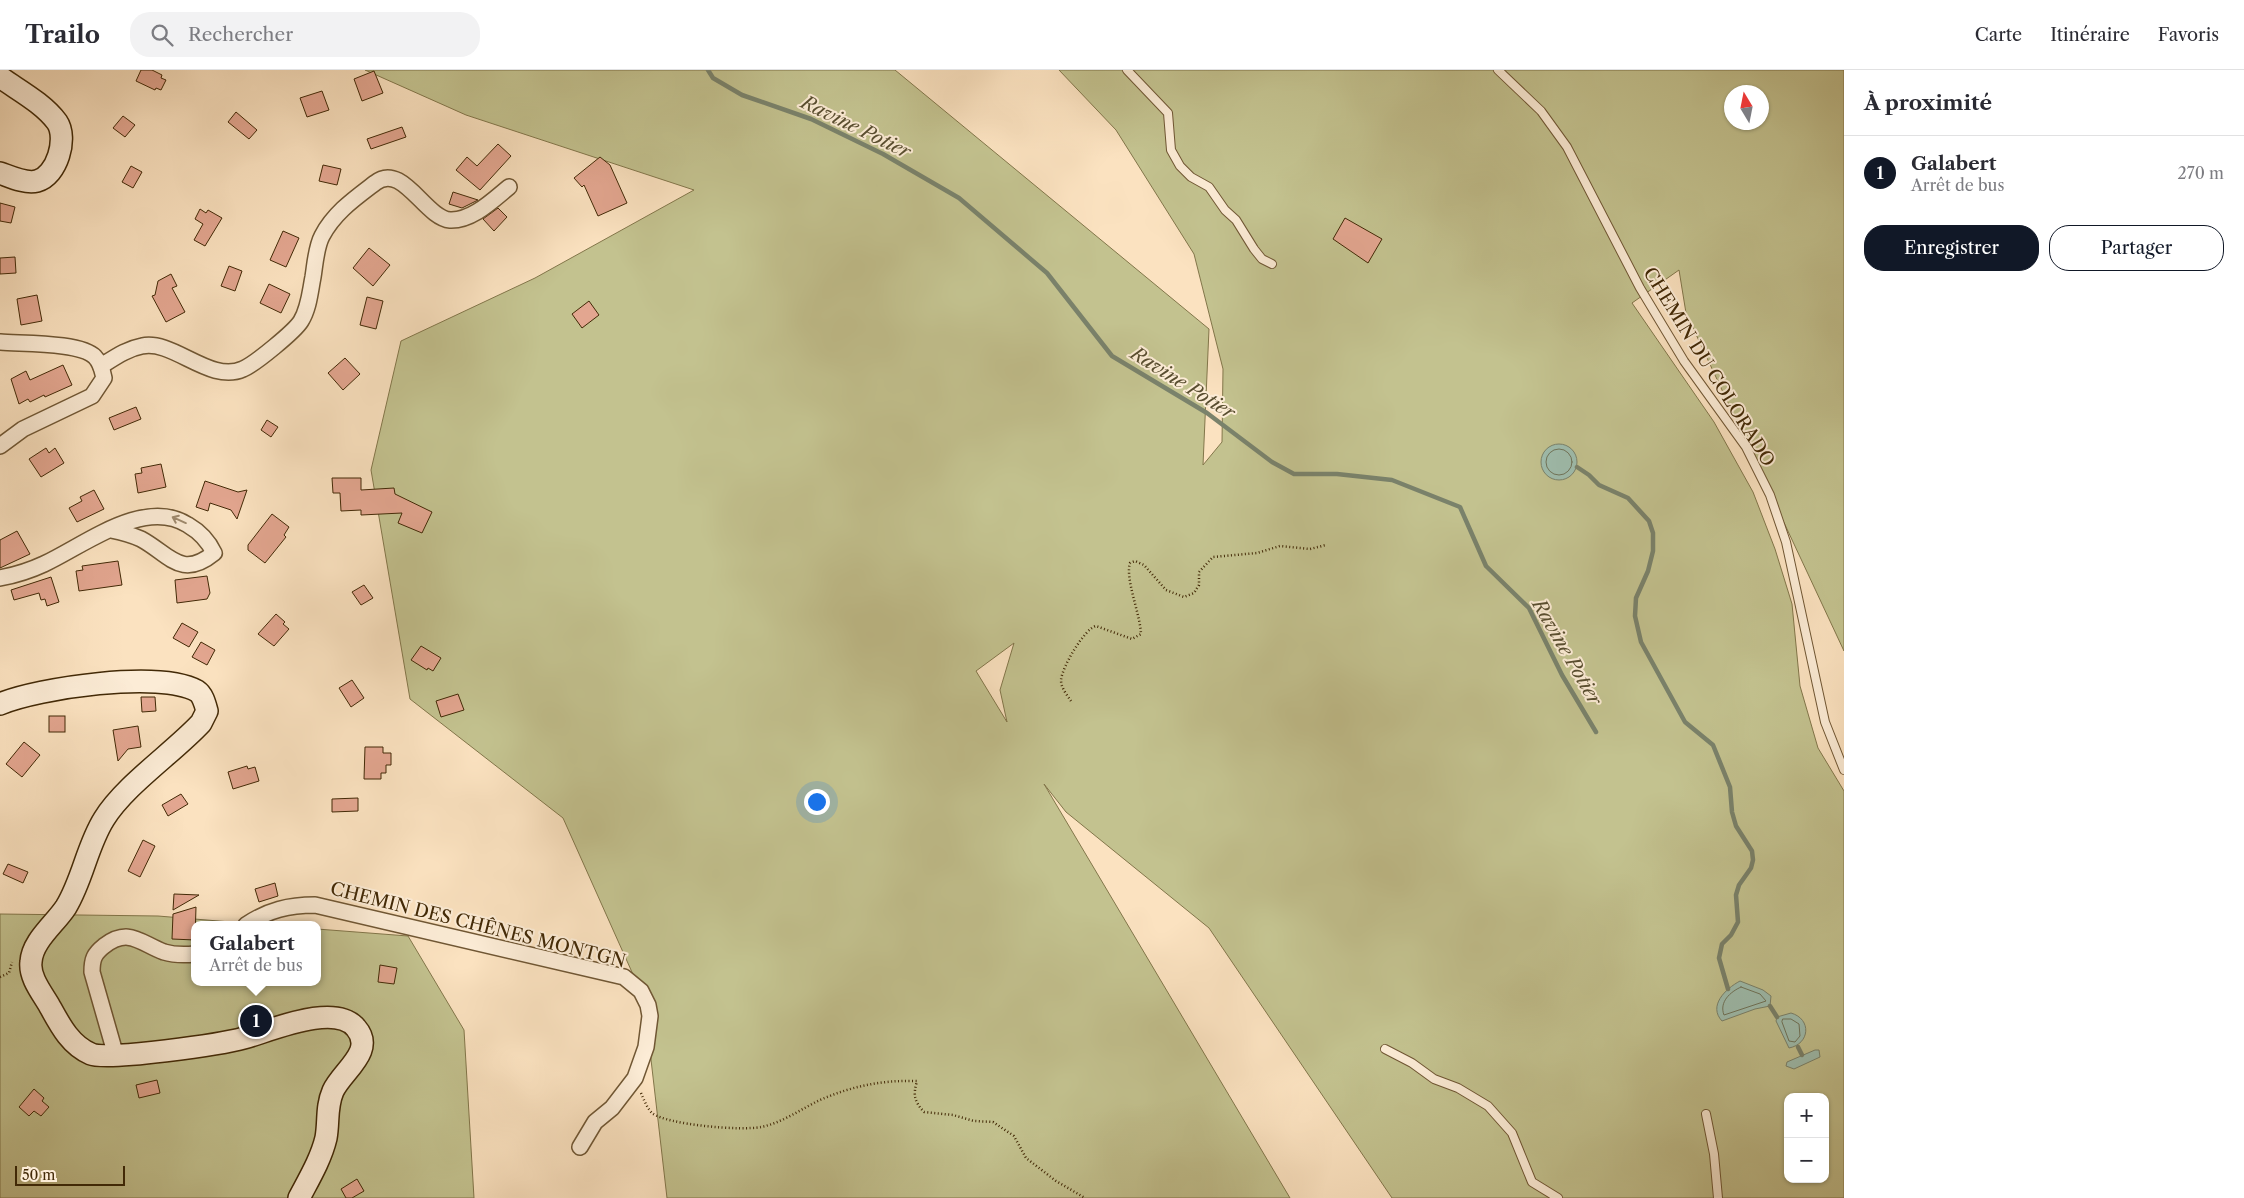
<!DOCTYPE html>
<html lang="fr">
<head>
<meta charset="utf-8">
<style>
	:root { --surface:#fff; --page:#f2f2f3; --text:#2b2b33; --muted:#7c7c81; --line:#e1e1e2; --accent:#111827 }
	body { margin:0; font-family:"Libre Caslon Text",serif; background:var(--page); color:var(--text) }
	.controls { position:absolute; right:15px; bottom:15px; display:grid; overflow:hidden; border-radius:10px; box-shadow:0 1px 4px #0004 }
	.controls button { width:45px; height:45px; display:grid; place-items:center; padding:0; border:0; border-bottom:1px solid var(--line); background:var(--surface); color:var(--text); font:25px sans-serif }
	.compass { position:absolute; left:1724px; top:15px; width:45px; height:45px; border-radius:50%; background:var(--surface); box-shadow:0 1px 4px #0004; rotate:350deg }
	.scale { position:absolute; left:15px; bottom:12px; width:110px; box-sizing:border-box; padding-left:5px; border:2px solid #422906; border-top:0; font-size:14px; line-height:18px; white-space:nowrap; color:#422906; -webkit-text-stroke:4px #fcecd6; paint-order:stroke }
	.you { position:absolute; left:816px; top:731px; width:18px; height:18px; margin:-12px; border:4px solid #fff; border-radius:50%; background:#1a73e8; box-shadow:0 0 0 8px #1a73e833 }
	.badge { display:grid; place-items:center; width:32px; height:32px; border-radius:50%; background:var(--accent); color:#fff; font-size:16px; font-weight:700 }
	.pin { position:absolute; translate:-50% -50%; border:2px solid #fff; box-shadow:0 1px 5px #0006 }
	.popup { position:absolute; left:191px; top:851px; width:130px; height:65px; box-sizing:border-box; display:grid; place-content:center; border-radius:10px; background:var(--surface); filter:drop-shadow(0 1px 4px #0005); font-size:16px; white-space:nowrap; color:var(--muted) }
	.popup b { font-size:19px; color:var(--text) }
	.popup::after { content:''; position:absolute; left:50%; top:100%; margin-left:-10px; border:10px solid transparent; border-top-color:var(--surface) }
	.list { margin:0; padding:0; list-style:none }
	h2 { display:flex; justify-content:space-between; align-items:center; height:65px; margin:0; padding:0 20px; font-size:21px }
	h2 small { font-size:16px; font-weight:400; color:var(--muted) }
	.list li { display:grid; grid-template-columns:32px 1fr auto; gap:15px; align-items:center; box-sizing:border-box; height:75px; padding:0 20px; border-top:1px solid var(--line) }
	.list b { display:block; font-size:19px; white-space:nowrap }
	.list p { margin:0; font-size:16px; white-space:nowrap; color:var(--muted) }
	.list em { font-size:16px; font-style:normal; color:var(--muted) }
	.actions { display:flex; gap:10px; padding:15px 20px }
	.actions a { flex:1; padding:11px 0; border:1px solid var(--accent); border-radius:20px; text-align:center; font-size:18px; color:var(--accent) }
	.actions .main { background:var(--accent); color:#fff }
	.icon { flex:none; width:28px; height:28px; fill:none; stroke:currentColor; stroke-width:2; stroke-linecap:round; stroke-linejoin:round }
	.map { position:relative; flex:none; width:1844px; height:1128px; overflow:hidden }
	header { display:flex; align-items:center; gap:30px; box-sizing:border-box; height:70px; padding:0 25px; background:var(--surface); border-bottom:1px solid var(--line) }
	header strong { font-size:24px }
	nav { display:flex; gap:28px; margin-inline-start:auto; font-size:18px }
	.search { width:350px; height:45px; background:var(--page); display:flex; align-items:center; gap:12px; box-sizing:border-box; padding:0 18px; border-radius:20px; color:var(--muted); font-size:19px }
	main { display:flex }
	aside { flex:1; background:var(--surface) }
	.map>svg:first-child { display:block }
	.green { fill:#c3c28f; stroke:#82764a; fill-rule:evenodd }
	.water { fill:#9fbeaf; stroke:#7a826b }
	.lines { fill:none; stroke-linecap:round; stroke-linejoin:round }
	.shore { stroke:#70745a; stroke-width:1 }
	.stream { stroke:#7a826b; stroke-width:4.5 }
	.building { fill:#e3a690; stroke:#422906 }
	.service-casing { stroke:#705734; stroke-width:10 }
	.minor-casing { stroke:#705734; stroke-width:18 }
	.secondary-casing { stroke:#422906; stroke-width:24 }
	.path { stroke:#422906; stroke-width:2.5; stroke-dasharray:1 2.5; stroke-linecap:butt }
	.service { stroke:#fcecd6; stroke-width:8 }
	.minor { stroke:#fcecd6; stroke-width:15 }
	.secondary { stroke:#fcecd6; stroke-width:21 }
	.oneway { stroke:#9f8a6e }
	.labels { text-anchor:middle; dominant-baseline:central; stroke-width:4; stroke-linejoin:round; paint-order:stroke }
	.street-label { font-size:18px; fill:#422906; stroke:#fcecd6 }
	.water-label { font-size:19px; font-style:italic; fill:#594e30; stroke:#fcecd6 }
</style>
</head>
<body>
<header>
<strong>Trailo</strong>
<div class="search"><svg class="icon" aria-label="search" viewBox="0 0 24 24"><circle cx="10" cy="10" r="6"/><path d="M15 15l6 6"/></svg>Rechercher</div>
<nav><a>Carte</a><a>Itinéraire</a><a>Favoris</a></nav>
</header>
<main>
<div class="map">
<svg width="1844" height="1128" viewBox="0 0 1844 1128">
	<rect width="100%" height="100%" fill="#fbe2c0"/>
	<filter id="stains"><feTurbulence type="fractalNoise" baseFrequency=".004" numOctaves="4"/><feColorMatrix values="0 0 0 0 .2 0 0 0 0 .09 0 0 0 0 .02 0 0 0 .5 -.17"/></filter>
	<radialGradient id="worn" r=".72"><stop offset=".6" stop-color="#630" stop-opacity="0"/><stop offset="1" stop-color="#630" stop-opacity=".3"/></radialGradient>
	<!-- green -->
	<g class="green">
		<path d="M365 0H895L1209 259 1203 395 1222 372 1223 299 1194 184 1116 60 1059 0H1844V581L1686 243 1679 200 1632 233 1714 352 1753 422 1775 479 1792 534 1800 616 1818 678 1844 721V1128H1392L1209 858 1066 742 1044 714 1290 1128H667L644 929 563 748 410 629 371 400 401 271 535 208 694 120 466 45ZM1732 22H1762V52H1732ZM1014 573 1000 620 1007 652 976 601ZM1788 1027H1825V1109H1788Z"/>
		<path d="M0 844 158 846 267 855H195V912H317V859L408 866 464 960 474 1128H0Z"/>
	</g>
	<!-- water -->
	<g class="water">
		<circle cx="1559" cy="392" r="18"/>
		<path d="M1740 911 1763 920 1771 926 1770 936 1755 939 1722 951C1708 936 1725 919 1740 911Z"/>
		<path d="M1791 943C1812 949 1810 974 1789 978L1776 951 1777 947Z"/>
		<path d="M1815 980H1819L1820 987 1794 999 1786 996 1787 992Z"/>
	</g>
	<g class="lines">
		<!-- shore -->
		<g class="shore">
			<circle cx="1559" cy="392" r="13"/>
			<path d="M1741 917 1760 924 1766 931 1724 945C1719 932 1730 922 1741 917Z"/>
			<path d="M1783 949H1791L1799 954 1800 966 1795 972 1789 971 1782 952Z"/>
		</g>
		<!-- stream -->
		<g class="stream">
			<path d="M708 0 713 8 742 25 811 49 883 84 959 128 1047 203 1112 286 1207 343 1272 392 1294 404H1337L1392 410 1460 437 1486 496 1529 538 1562 605 1596 662"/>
			<path d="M1577 397 1589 405 1599 415 1628 428 1649 451 1653 463V481L1648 501 1636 528 1635 546 1641 572 1685 652 1713 675 1730 717 1732 742 1736 756 1752 781 1753 790 1751 798 1739 815 1736 825 1738 852 1731 865 1722 874 1719 888 1728 919"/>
			<path d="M1770 936 1777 947"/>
			<path d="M1798 977 1802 985"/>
		</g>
	</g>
	<!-- building -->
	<g class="building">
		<path d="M141 0H152L162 5 161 8 166 10 161 20 156 18 155 20 136 11Z"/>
		<path d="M374 1 383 23 362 31 354 9Z"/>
		<path d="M322 21 329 40 307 47 300 28Z"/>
		<path d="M236 42 257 60 249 69 228 52Z"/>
		<path d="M123 46 135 55 125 67 113 58Z"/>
		<path d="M402 57 406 67 371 79 367 69Z"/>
		<path d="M498 74 511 86 480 120 456 100 467 87 477 96Z"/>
		<path d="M600 87 610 95 627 133 598 146 584 115 582 117 574 108Z"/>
		<path d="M323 95 341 99 337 115 319 111Z"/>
		<path d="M131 96 142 102 133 118 122 112Z"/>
		<path d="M453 122 478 130 462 138 449 134Z"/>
		<path d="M0 133 15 137 11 153 0 151Z"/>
		<path d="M498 138 507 147 494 161 483 149Z"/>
		<path d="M200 139 206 143 208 140 222 148 205 176 194 170 203 154 195 149Z"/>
		<path d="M1345 148 1382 169 1368 193 1333 169Z"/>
		<path d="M283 161 299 168 286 197 270 190Z"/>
		<path d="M369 178 390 195 373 216 353 198Z"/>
		<path d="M15 187 16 203 0 204V188Z"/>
		<path d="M229 196 242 201 235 221 221 216Z"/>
		<path d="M171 204 177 216 172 218 185 242 166 252 152 226 155 225 158 211Z"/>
		<path d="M269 214 290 224 281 243 260 233Z"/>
		<path d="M37 225 42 251 21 255 17 229Z"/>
		<path d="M367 227 383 231 376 259 360 255Z"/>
		<path d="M589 231 599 245 582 258 572 244Z"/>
		<path d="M345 288 360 304 343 320 328 303Z"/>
		<path d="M63 295 72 315 45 327 44 325 30 332 28 329 19 334 11 309 26 301 30 310Z"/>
		<path d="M136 337 141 349 114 360 109 348Z"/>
		<path d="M267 350 278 357 271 367 261 360Z"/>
		<path d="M46 378 49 383 55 378 64 393 41 407 29 389Z"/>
		<path d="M161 394 166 417 138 423 135 404 142 403 141 398Z"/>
		<path d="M332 408H361V420L394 418 395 424 432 442 422 463 398 453 402 443 361 445V440L341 441 340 423H333Z"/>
		<path d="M205 411 238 422 247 420 237 449 231 440 210 433 208 441 196 437Z"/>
		<path d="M94 420 104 439 77 452 69 438 82 431 80 427Z"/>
		<path d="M272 444 289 457 284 465 286 467 265 493 248 480V475Z"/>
		<path d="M17 461 30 484 0 498V470Z"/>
		<path d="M118 491 122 515 79 521 76 501 83 500 82 496Z"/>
		<path d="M207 506 210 523 207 529 177 533 175 510Z"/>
		<path d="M51 507 59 532 47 536 45 529 41 530 39 523 14 530 11 520Z"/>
		<path d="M364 515 373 528 361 535 352 522Z"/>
		<path d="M276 544 285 552 283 554 289 559 274 576 258 564Z"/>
		<path d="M182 553 198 562 189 577 173 568Z"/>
		<path d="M201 572 215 580 207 595 192 587Z"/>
		<path d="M421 576 441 588 433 601 428 598 427 600 411 590Z"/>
		<path d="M352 610 364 628 351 637 339 618Z"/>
		<path d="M458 624 464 640 441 647 436 631Z"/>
		<path d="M141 627H155L156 641 142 642Z"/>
		<rect x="49" y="646" width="16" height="16"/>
		<path d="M138 656 141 677 128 679 118 691 113 660Z"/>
		<path d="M24 672 40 685 22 707 6 694Z"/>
		<path d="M365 677H383V683H391V695H386V703H381V709H364Z"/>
		<path d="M247 696 248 699 255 697 259 711 233 719 228 702Z"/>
		<path d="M181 724 188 734 168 746 162 735Z"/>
		<path d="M358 728V741L332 742V729Z"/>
		<path d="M143 770 155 776 140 807 128 801Z"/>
		<path d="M8 794 28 802 23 813 3 804Z"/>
		<path d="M275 813 278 826 259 832 255 819Z"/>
		<path d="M174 824 199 825 173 840Z"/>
		<path d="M196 837 195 870 172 869 173 844Z"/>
		<path d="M380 895 397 898 394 914 378 912Z"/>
		<path d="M157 1010 160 1023 139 1028 136 1015Z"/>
		<path d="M34 1019 44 1028 42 1031 49 1037 41 1046 34 1041 29 1046 19 1037Z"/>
		<path d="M357 1109 364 1121 352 1128H346L341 1119Z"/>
	</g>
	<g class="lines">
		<!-- service casing -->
		<g class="service-casing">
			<g id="service">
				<path d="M1127 0 1168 43 1171 80 1180 96 1191 107 1209 117 1225 140 1236 150 1254 179 1262 189 1272 194"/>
				<path d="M1498 0 1541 41 1567 77 1640 218 1684 291 1746 377 1770 425 1786 472 1825 652 1844 700"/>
				<path d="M1385 979 1412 993 1434 1009 1458 1018 1488 1036 1512 1063 1532 1112 1558 1128"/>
				<path d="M1706 1044 1714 1084 1718 1128"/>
			</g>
		</g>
		<!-- minor casing -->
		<g class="minor-casing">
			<g id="minor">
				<path d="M0 272C21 274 81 272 95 287 101 293 102 300 104 308L92 326 23 359 0 376"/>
				<path d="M101 296C114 288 126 279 142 276 173 269 210 314 243 299 255 294 295 261 301 251 309 238 310 222 313 207 315 195 316 177 322 166 334 143 354 129 375 113 402 91 425 148 450 150 472 151 493 130 509 117"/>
				<path d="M0 508C16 505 29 501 44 494 85 475 144 427 188 455 200 462 208 470 214 483 181 510 169 484 141 469 132 465 121 462 111 460"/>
				<path d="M246 855C268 840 289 835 315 835L624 907 641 921 648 935 650 946 646 977 635 1008 612 1038 595 1052 580 1077"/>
				<path d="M116 986 92 902C92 889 94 884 104 876 129 857 140 873 164 882 174 885 185 885 195 884"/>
			</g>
		</g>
		<!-- secondary casing -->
		<g class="secondary-casing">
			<g id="secondary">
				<path d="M0 7C18 20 43 33 57 52 68 68 57 106 37 111 26 114 11 107 0 103"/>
				<path d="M0 634C38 618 160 600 197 621 203 625 205 634 207 641L201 653C173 683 125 715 104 749 87 776 83 809 66 837 55 854 32 871 31 892 29 907 42 923 49 935 60 955 70 975 91 984 107 991 223 974 244 968 270 961 335 932 356 958 376 981 342 1001 333 1021 326 1037 329 1052 326 1068 321 1089 309 1109 299 1128"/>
			</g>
		</g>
		<!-- path -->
		<g class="path">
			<path d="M1071 631C1067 625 1061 618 1061 610 1062 597 1085 558 1096 556L1132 569 1141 564C1140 543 1125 509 1130 493L1135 491 1144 495 1166 520 1184 527 1194 523 1199 515V502L1213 487 1257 483 1280 476 1310 479 1326 475"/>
			<path d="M0 907 9 903 12 892"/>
			<path d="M641 1023C644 1030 647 1038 652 1043 667 1055 742 1061 761 1057 782 1053 801 1039 820 1030 852 1016 882 1010 917 1011 913 1025 914 1031 924 1042L953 1045 974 1051 993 1052 1014 1066 1026 1088 1056 1111 1085 1128"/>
		</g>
		<!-- service -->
		<use href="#service" class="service"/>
		<!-- minor -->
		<use href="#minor" class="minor"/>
		<!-- secondary -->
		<use href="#secondary" class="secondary"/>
	</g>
	<!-- one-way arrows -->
	<defs><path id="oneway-shaft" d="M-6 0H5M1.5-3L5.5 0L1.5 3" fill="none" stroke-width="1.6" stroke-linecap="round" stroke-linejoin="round" transform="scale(1.25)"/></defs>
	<use class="oneway" href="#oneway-shaft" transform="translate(179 450) rotate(-156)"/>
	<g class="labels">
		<!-- street labels -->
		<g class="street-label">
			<text transform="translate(1709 297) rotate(58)">CHEMIN DU COLORADO</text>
			<text transform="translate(478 855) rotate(14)">CHEMIN DES CHÊNES MONTGN</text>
		</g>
		<!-- water labels -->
		<g class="water-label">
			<text transform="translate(856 57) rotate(26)">Ravine Potier</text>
			<text transform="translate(1183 313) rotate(32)">Ravine Potier</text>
			<text transform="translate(1567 582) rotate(60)">Ravine Potier</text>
		</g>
	</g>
	<rect width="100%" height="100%" filter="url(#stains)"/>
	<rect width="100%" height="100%" fill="url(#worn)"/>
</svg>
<div class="controls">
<button>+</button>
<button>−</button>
</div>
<svg class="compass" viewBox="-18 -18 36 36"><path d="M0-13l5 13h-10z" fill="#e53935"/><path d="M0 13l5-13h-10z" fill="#7c7c81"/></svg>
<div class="scale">50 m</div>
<div class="you"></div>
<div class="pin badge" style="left:256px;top:951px">1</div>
<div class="popup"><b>Galabert</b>Arrêt de bus</div>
</div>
<aside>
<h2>À proximité<small></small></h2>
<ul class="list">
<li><span class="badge">1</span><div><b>Galabert</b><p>Arrêt de bus</p></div><em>270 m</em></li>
</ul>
<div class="actions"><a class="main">Enregistrer</a><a>Partager</a></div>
</aside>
</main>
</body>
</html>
